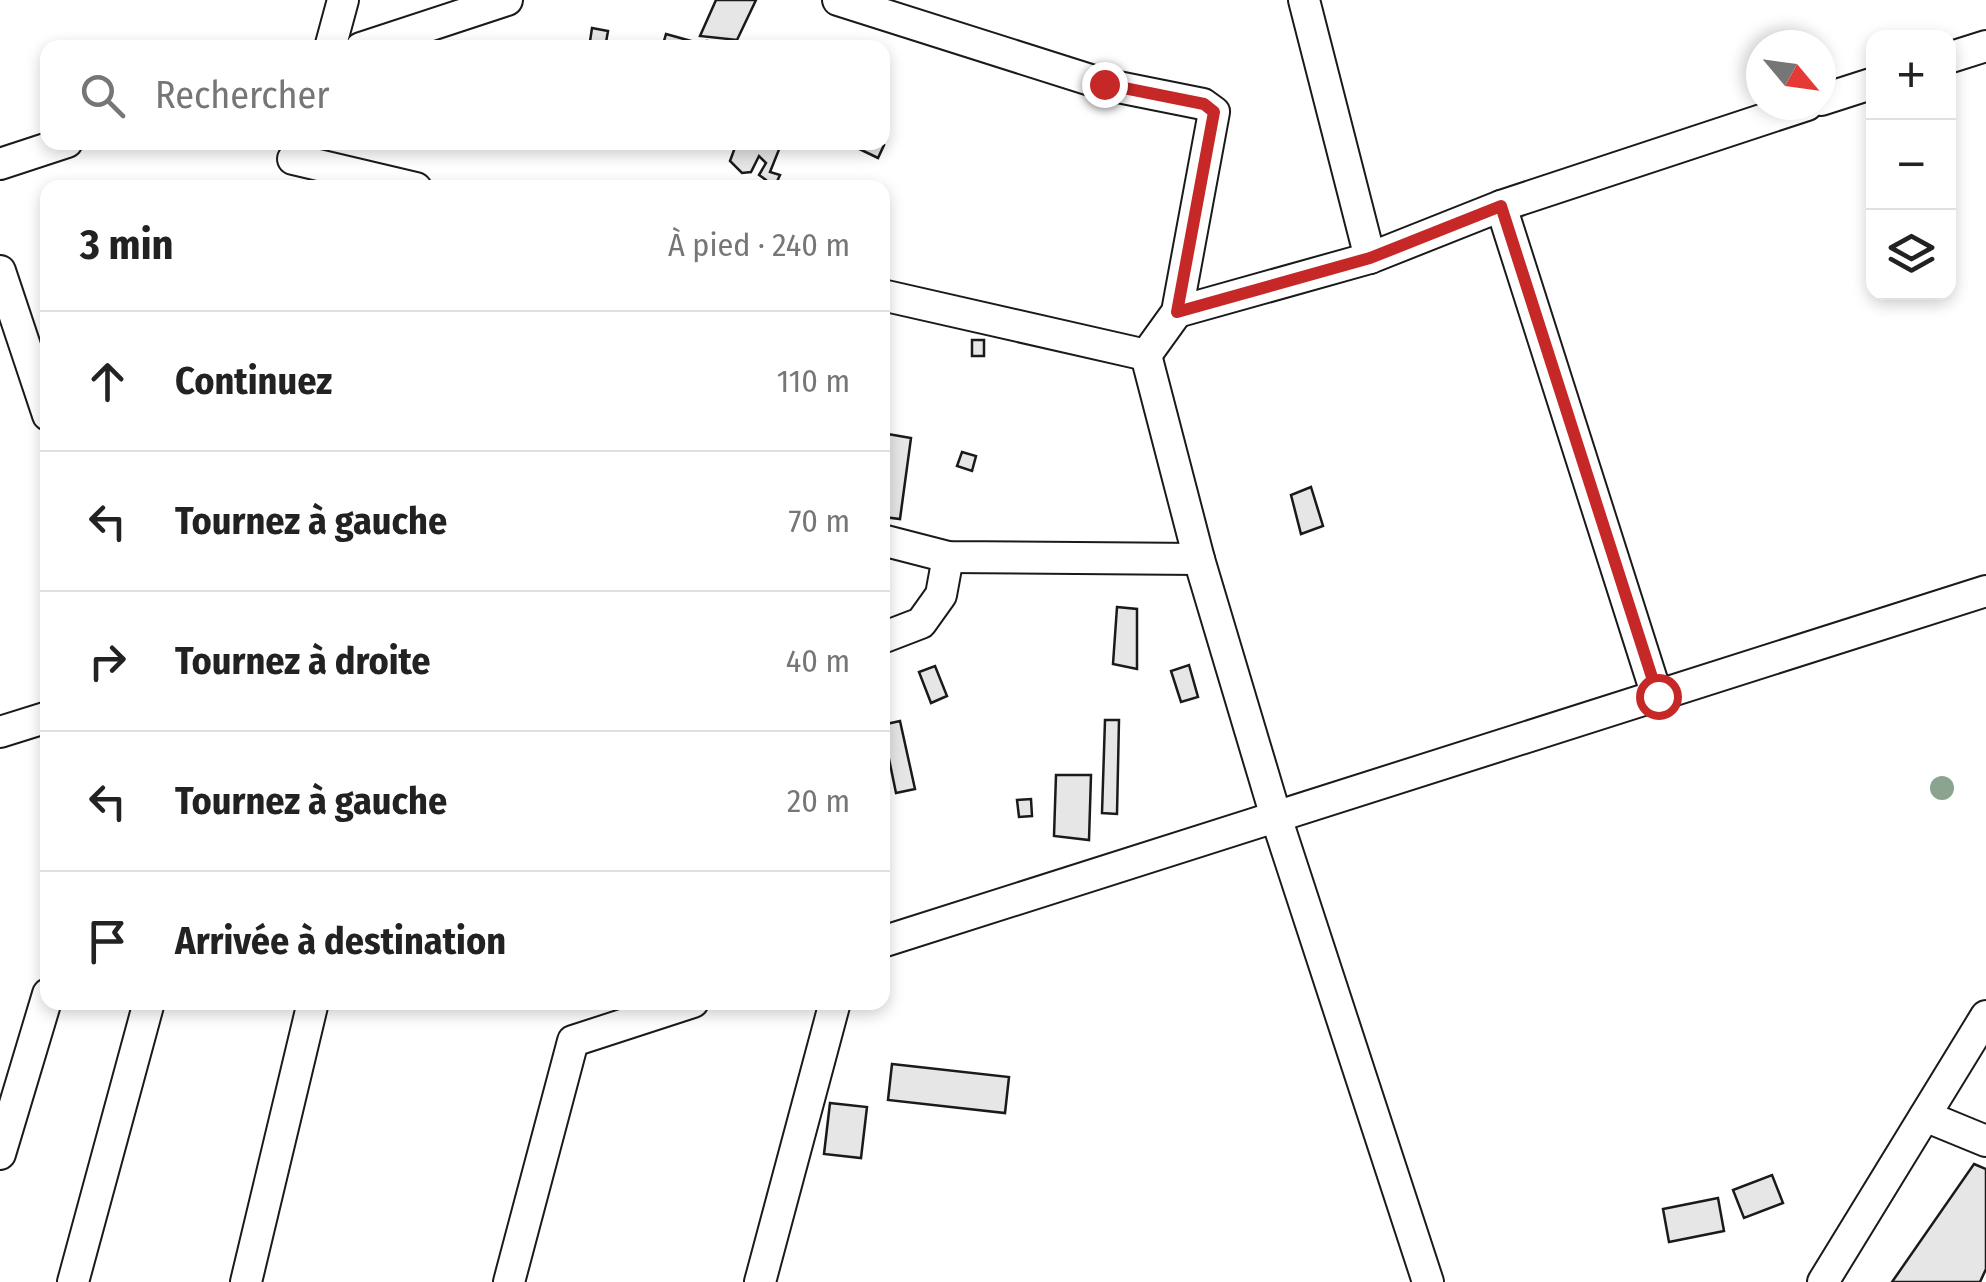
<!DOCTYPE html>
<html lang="fr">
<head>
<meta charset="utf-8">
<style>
	:root { --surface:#fff; --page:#f6f6f6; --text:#222; --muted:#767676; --line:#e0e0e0 }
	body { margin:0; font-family:"Fira Sans Condensed",sans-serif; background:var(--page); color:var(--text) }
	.controls { position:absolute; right:30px; top:30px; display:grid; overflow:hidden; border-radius:20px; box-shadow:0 5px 15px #0003 }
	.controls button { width:90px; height:90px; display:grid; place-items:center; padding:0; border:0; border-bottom:2px solid var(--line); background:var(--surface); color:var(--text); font:50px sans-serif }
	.compass { position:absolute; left:1746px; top:30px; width:90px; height:90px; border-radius:50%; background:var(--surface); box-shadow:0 5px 15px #0003; rotate:119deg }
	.stop { position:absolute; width:30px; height:30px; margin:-22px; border:8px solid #c62828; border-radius:50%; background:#fff }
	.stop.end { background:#c62828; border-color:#fff; box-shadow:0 2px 10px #0008 }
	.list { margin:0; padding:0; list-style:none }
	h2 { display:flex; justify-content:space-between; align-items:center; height:130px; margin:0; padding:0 40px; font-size:42px }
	h2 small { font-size:32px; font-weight:400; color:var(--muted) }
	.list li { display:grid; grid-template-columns:65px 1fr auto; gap:30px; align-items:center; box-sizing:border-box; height:140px; padding:0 40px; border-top:2px solid var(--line) }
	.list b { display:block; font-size:38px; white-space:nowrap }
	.list em { font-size:32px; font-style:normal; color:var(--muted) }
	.icon { flex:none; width:55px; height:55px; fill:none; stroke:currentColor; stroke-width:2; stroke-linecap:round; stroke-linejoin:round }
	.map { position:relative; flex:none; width:1986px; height:1282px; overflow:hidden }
	.search { position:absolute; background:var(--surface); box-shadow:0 5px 15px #0003; left:40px; top:40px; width:850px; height:110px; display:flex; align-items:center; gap:25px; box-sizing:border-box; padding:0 35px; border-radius:20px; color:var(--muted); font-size:38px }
	.panel { position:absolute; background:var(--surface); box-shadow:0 5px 15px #0003; left:40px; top:180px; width:850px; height:830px; border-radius:20px }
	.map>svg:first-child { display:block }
	.building { fill:#e6e6e6; stroke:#1a1a1a; stroke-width:2.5 }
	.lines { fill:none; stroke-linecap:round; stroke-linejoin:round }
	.minor-casing { stroke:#1a1a1a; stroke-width:34 }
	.minor { stroke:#fff; stroke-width:30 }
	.tree { fill:#8aa48f }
	.route { stroke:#c62828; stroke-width:12 }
</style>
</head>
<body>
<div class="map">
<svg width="1986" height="1282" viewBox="0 0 1986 1282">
	<rect width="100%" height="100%" fill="#fff"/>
	<!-- building -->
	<g class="building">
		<path d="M716 0H756L737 40 700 36Z"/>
		<path d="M592 28 608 31 605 48H589Z"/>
		<path d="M666 34 698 43 697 48H662Z"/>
		<path d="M707 41 743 45 706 48Z"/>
		<path d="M737 142H782L770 172 780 175 774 188H764L766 180 759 175 766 163 759 156 751 172 742 173 730 161Z"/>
		<path d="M878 142 884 145 878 158 847 143Z"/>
		<rect x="972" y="340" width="12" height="16"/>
		<path d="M882 433 911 438 900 519 884 517 882 511Z"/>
		<path d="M962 452 976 456 972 471 957 466Z"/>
		<path d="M1311 487 1323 526 1301 534 1291 495Z"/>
		<path d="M1117 607 1137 609V669L1113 664Z"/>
		<path d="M1189 665 1198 697 1181 702 1171 671Z"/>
		<path d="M935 666 947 696 931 703 919 672Z"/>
		<path d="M1105 720H1119L1117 814 1102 813Z"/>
		<path d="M900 721 915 789 896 793 882 725Z"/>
		<path d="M1056 775H1091L1089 840 1054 836Z"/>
		<path d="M1031 799 1032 816 1019 817 1017 800Z"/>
		<path d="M892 1064 1009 1077 1005 1113 888 1100Z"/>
		<path d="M830 1103 867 1107 861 1158 824 1154Z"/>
		<path d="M1974 1164 1986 1169V1269L1980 1282H1892Z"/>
		<path d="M1772 1175 1783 1203 1744 1218 1733 1190Z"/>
		<path d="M1718 1198 1724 1231 1669 1242 1663 1209Z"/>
	</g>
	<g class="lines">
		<!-- minor casing -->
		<g class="minor-casing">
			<g id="minor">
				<path d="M838 0 1103 84 1203 104 1214 112 1177 312 1146 355"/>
				<path d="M1304 0 1370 258"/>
				<path d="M330 48 343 0"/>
				<path d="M361 48 507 0"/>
				<path d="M1948 58 1986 46"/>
				<path d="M1821 100 1874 83"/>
				<path d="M293 159 416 188"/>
				<path d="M0 164 67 142"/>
				<path d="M1501 206 1657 696"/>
				<path d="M0 271 48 415"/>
				<path d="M882 295 1146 355"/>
				<path d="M1177 312 1370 258 1501 206 1807 105"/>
				<path d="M1146 355 1199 559 1276 817 1428 1282"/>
				<path d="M882 540 948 557 1199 559"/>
				<path d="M882 638 921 623 941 595 948 557"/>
				<path d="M0 732 48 717"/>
				<path d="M882 942 1986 591"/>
				<path d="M1925 1116 1986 1141"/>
				<path d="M0 1154 48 994"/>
				<path d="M73 1282 149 1002"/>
				<path d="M246 1282 313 1002"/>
				<path d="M509 1282 573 1041 693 1002"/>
				<path d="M760 1282 835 1002"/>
				<path d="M1823 1282 1986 1016"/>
			</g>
		</g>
		<!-- minor -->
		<use href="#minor" class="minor"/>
	</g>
	<!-- trees -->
	<circle class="tree" cx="1942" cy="788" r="12"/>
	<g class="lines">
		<!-- route -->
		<path class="route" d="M1104 84 1204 104 1214 112 1177 312 1370 258 1501 206 1658 696"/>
	</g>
</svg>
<div class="controls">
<button>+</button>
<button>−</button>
<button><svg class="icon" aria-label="layers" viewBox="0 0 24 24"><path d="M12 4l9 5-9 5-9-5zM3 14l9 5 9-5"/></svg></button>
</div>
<svg class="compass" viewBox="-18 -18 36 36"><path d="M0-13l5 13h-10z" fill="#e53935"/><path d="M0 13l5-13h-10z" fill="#767676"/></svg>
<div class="stop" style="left:1658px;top:696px"></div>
<div class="stop end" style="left:1104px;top:84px"></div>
<div class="search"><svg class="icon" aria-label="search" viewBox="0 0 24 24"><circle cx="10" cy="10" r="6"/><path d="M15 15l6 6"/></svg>Rechercher</div>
<section class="panel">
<h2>3 min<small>À pied · 240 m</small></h2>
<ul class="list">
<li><svg class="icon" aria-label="ahead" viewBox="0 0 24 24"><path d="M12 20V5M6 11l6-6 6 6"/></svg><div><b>Continuez</b></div><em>110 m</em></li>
<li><svg class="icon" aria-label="left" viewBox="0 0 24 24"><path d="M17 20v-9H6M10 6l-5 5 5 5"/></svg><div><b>Tournez à gauche</b></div><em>70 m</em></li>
<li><svg class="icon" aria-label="right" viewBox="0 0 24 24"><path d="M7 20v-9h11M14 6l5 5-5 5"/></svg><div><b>Tournez à droite</b></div><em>40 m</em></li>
<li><svg class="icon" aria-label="left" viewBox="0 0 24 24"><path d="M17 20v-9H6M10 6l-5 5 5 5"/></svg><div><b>Tournez à gauche</b></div><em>20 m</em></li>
<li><svg class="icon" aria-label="arrive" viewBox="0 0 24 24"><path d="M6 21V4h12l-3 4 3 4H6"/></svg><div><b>Arrivée à destination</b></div></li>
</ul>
</section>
</div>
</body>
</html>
